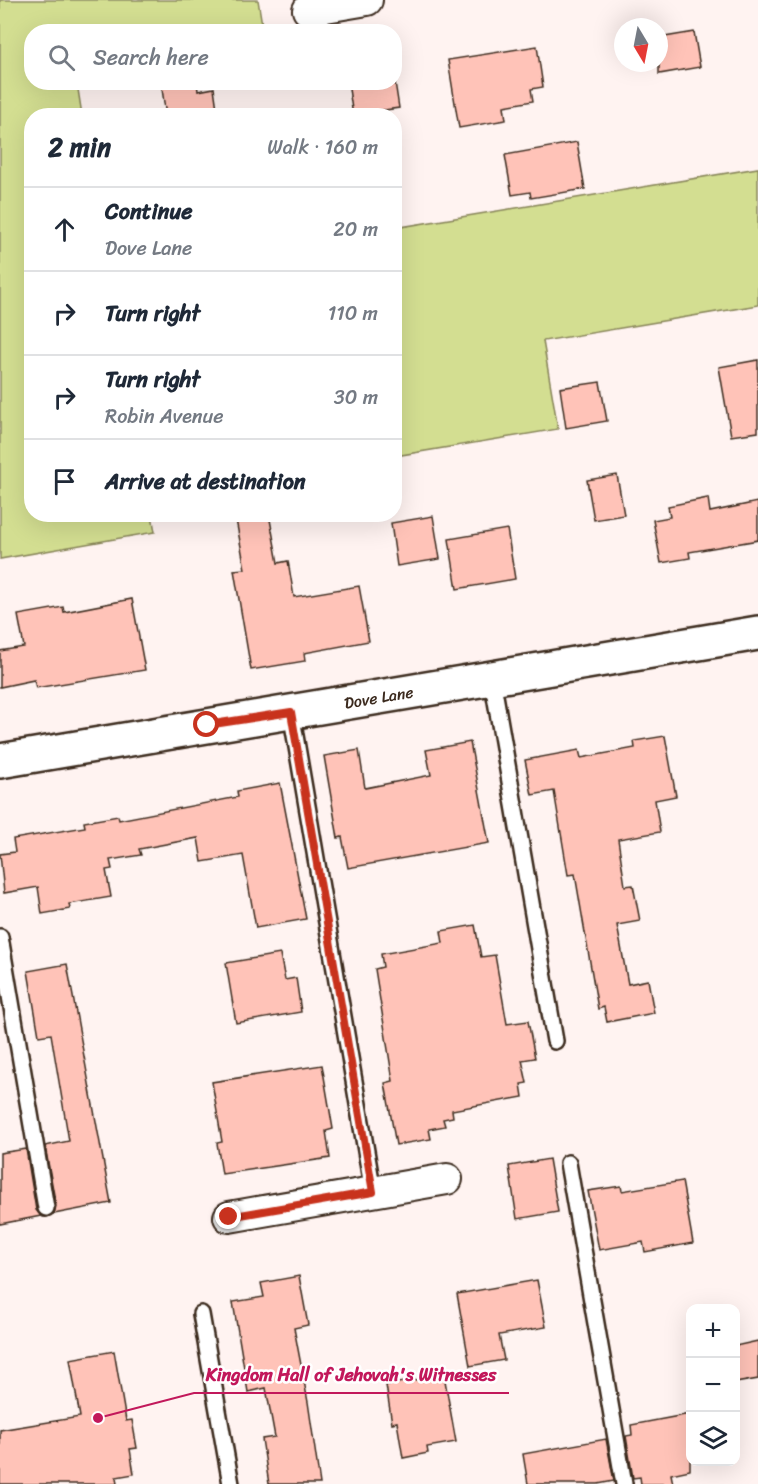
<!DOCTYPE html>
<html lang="en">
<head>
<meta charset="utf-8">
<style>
	:root { --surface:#fff; --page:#f2f2f3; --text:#1f2937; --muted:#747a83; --line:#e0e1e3 }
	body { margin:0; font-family:Sriracha,sans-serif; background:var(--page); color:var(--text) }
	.controls { position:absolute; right:18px; bottom:18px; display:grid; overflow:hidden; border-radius:12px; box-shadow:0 6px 24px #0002 }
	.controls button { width:54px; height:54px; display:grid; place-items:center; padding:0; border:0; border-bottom:2px solid var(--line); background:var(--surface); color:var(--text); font:30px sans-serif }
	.compass { position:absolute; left:614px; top:18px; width:54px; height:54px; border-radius:50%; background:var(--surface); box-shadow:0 6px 24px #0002; rotate:170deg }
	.stop { position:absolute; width:18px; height:18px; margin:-14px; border:4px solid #c8321e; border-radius:50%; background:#fff }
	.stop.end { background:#c8321e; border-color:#fff; box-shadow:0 2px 6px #0008 }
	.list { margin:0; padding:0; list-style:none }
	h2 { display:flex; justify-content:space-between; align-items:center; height:78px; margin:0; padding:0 24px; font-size:26px }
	h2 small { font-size:20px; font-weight:400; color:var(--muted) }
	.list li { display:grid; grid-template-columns:39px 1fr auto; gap:18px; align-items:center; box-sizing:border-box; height:84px; padding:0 24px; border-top:2px solid var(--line) }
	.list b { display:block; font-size:22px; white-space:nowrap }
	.list p { margin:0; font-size:20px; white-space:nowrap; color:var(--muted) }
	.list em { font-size:20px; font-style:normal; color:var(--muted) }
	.icon { flex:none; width:33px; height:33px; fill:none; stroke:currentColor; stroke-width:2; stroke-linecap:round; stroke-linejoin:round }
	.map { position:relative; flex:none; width:758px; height:1484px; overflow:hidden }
	.search { position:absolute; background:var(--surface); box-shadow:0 6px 24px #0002; left:24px; top:24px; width:378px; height:66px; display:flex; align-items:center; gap:15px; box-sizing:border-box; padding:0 21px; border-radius:24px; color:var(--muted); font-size:22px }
	.panel { position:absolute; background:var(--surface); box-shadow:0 6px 24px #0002; left:24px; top:108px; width:378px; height:414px; border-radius:24px }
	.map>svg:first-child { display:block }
	.green { fill:#d3de91; stroke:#878458; stroke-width:1.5 }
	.building { fill:#ffc3b8; stroke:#3b2a1e; stroke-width:1.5 }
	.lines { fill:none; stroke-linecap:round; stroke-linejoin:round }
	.lane-casing { stroke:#3b2a1e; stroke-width:20 }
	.street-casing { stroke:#3b2a1e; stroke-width:34 }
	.secondary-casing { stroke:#3b2a1e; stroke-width:38 }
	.lane { stroke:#fff; stroke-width:15 }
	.street { stroke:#fff; stroke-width:30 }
	.secondary { stroke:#fff; stroke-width:33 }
	.route { stroke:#c8321e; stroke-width:8 }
	.labels { text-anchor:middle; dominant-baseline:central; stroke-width:5; stroke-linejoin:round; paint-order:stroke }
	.street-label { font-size:16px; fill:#3b2a1e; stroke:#fff }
	.leader { fill:none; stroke:#c2185b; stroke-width:2 }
	.callout-dot { fill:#c2185b; stroke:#fff; stroke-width:2 }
	.callout-label { font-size:18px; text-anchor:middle; font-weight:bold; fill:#c2185b; stroke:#fff; stroke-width:5; stroke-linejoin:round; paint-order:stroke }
</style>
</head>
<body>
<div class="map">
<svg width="758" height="1484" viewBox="0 0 758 1484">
	<rect width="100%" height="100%" fill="#fff3f1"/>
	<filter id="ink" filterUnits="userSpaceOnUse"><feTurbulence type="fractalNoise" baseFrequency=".0167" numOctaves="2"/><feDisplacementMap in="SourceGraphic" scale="12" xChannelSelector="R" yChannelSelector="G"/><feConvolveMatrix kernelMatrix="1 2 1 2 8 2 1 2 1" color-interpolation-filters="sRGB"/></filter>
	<g filter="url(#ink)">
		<!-- green -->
		<g class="green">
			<path d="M0 0H258L263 31 32 32V82L77 83 82 115 32 116V514L152 515 155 532 0 559Z"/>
			<path d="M758 168V305L543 341 558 429 395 456V228Z"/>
		</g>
		<!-- building -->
		<g class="building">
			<path d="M694 32 700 67 659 74V38Z"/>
			<path d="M537 46 543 87 531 89 533 101 504 106 506 120 459 128 448 60Z"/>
			<path d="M161 82H197L198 91 214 88 218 116H166Z"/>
			<path d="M348 82H395L399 108 378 111 379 116H353Z"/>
			<path d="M577 142 585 189 531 198 530 192 512 195 505 155Z"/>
			<path d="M758 360V432L731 436 719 367Z"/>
			<path d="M600 382 607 421 566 428 560 388Z"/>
			<path d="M617 475 624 515 594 520 587 480Z"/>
			<path d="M708 498 710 512 758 502V540L689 552 690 558 661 563 653 520 670 517 668 506Z"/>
			<path d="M235 514H269L278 563 288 561 294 597 359 586 369 641 304 653 305 661 251 670 234 570 245 569Z"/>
			<path d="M433 516 440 559 397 566 391 523Z"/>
			<path d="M507 529 515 579 457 589 449 539Z"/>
			<path d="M132 599 145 670 36 688 34 680 0 687V651L24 647 18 615 63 607 64 612Z"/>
			<path d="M665 736 676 796 655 800 660 832 618 839 625 886 633 885 640 921 617 925 628 984 648 980 654 1013 607 1022 604 1007 598 1009 575 874 568 875 554 791 532 795 525 760 579 750 581 758 635 748 634 741Z"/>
			<path d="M470 742 489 843 348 868 342 837 338 838 324 756 359 750 365 788 431 775 426 750Z"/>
			<path d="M280 783 306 919 256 928 243 855 202 862 198 838 139 849 141 855 110 860 112 869 106 870 111 897 69 904 70 909 42 914 38 887 4 893 0 854 15 852 13 839 85 827 84 822 118 816 119 820 238 797 237 791Z"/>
			<path d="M475 925 481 957 495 955 507 1024 528 1021 535 1058 522 1060 527 1083 521 1084 523 1097 452 1110 453 1117 443 1119 445 1126 429 1129 431 1139 396 1145 385 1083 393 1081 375 969 383 967 381 954 443 943 441 931Z"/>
			<path d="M280 954 285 980 296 978 301 1012 236 1023 226 963Z"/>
			<path d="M67 964 111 1203 54 1214 56 1206 45 1146 69 1141 51 1034 39 1036 28 971Z"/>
			<path d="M322 1065 333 1129 326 1131 330 1158 222 1174 217 1143 222 1142 212 1082Z"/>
			<path d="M26 1149 36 1210 41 1216 0 1224V1153Z"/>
			<path d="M549 1159 558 1212 517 1219 509 1166Z"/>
			<path d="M682 1181 693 1243 645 1252 643 1242 599 1250 588 1191 621 1186 622 1191Z"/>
			<path d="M299 1276 308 1325 294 1328 308 1402 320 1484H269L262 1439 275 1437 266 1388 248 1392 233 1302 264 1297 261 1283Z"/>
			<path d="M537 1280 546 1327 499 1335 504 1360 470 1366 457 1294Z"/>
			<path d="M758 1341V1379L735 1383V1346Z"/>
			<path d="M114 1351 126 1421 132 1420 137 1448 130 1449 134 1474 116 1477 117 1484H0V1430L80 1417 70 1359Z"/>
			<path d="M444 1375 456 1442 427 1447 428 1453 403 1458 397 1422 392 1423 386 1385Z"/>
			<path d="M690 1414V1470L671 1474 673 1484H641L640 1477 633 1478 626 1436 632 1435 631 1425Z"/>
			<path d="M606 1439 614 1481 598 1484H528L523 1454Z"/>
		</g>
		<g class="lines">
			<!-- lane casing -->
			<g class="lane-casing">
				<g id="lane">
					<path d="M492 678 555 1041"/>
					<path d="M291 712 373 1192"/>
					<path d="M0 937 46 1208"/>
					<path d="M568 1163 624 1484"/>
					<path d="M201 1314 231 1484"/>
				</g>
			</g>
			<!-- street casing -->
			<g class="street-casing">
				<g id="street">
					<path d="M308 10 367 0"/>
					<path d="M229 1217 447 1179"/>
				</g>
			</g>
			<!-- secondary casing -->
			<g class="secondary-casing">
				<g id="secondary">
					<path id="s1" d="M0 761 758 633"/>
				</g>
			</g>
			<!-- lane -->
			<use href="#lane" class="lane"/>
			<!-- street -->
			<use href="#street" class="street"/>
			<!-- secondary -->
			<use href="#secondary" class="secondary"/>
		</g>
	</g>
	<g class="lines" filter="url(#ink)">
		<!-- route -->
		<path class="route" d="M207 725 291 712 373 1192 229 1217"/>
	</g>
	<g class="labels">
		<!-- street labels -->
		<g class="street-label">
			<text stroke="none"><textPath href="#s1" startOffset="384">Dove Lane</textPath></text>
		</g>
	</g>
	<!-- callouts -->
	<path class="leader" d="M98 1418L194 1393H509"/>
	<circle class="callout-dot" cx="98" cy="1418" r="6"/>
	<g class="callout-label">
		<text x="351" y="1381">Kingdom Hall of Jehovah's Witnesses</text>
	</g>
</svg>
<div class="controls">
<button>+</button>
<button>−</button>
<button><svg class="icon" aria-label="layers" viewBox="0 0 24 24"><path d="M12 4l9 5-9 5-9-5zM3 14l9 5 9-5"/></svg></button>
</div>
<svg class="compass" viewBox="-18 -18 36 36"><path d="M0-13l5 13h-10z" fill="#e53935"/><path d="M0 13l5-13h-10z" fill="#747a83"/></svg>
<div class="stop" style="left:207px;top:725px"></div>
<div class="stop end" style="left:229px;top:1217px"></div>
<div class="search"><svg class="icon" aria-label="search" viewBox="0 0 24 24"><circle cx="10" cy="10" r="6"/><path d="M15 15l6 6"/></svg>Search here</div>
<section class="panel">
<h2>2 min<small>Walk · 160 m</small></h2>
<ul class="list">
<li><svg class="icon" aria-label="ahead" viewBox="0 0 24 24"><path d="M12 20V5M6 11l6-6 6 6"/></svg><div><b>Continue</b><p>Dove Lane</p></div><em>20 m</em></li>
<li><svg class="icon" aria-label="right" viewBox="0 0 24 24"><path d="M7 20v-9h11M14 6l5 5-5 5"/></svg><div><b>Turn right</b></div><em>110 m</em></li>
<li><svg class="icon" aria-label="right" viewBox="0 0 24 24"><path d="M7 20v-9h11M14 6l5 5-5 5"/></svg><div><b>Turn right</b><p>Robin Avenue</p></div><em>30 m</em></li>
<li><svg class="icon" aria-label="arrive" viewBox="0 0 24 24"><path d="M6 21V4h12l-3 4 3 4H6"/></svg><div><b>Arrive at destination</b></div></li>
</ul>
</section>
</div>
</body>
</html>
